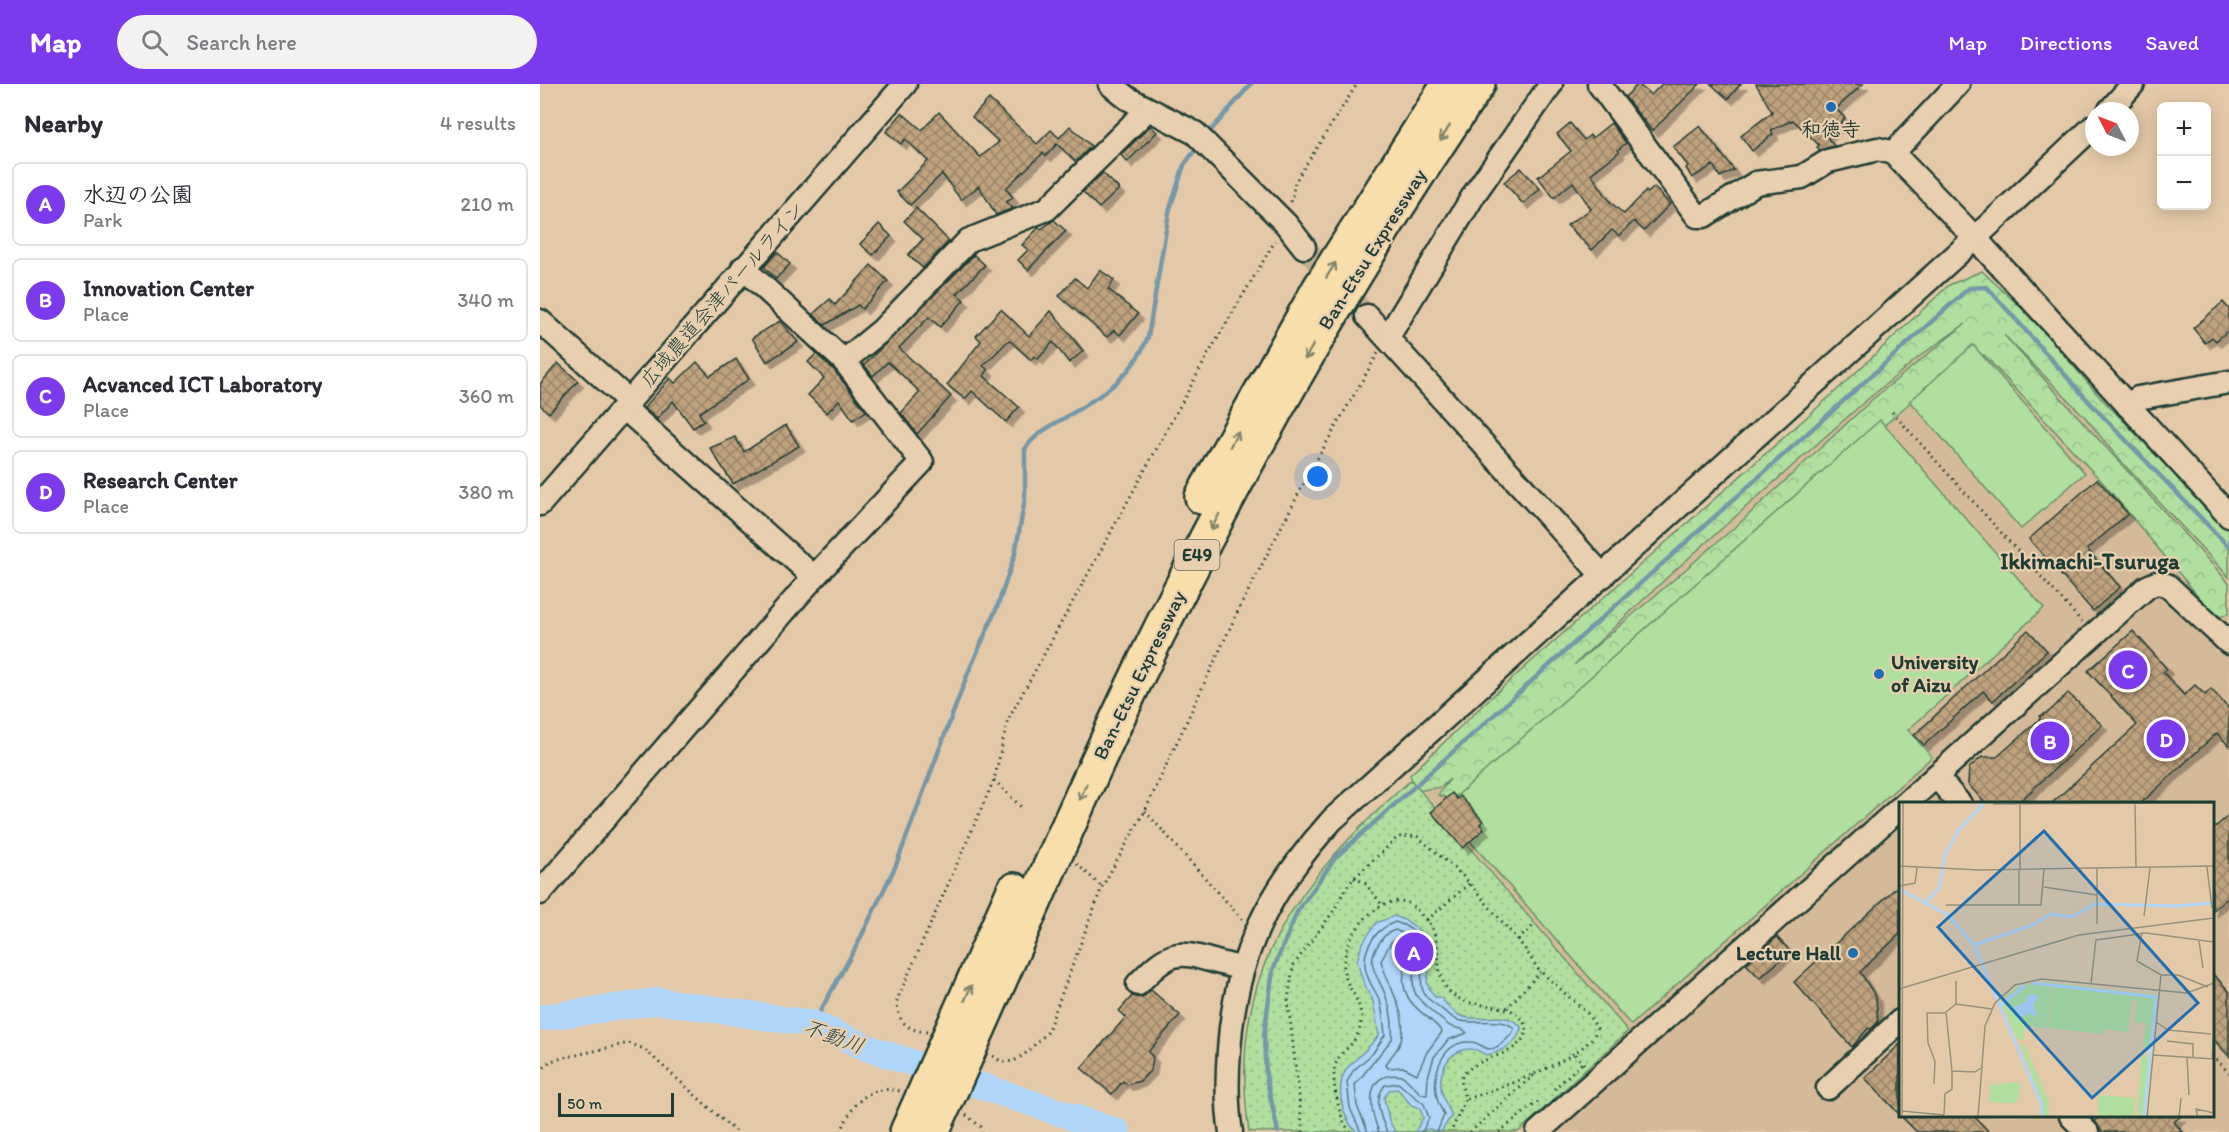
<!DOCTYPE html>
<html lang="en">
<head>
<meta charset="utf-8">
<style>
	:root { --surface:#fff; --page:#f2f2f3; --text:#2b2b33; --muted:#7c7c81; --line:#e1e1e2; --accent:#7c3aed }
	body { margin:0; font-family:Itim,"Klee One",sans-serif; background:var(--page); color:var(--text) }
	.controls { position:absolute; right:18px; top:18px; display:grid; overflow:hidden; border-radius:9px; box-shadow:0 3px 15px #0003 }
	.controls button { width:54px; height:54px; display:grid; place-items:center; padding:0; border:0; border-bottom:2px solid var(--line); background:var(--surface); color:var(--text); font:30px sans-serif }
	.compass { position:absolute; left:1545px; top:18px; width:54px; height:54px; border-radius:50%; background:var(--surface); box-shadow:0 3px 15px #0003; rotate:312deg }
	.scale { position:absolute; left:18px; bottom:15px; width:116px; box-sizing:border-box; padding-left:6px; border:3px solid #1f3d34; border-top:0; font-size:16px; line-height:21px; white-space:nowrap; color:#1f3d34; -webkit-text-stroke:4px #e7cfaf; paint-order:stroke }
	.you { position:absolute; left:778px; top:393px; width:21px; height:21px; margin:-15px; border:4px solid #fff; border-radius:50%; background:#1a73e8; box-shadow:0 0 0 9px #1a73e833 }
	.badge { display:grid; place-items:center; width:39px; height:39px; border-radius:50%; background:var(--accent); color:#fff; font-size:20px; font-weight:700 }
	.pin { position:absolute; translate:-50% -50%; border:3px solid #fff; box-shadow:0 2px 6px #0006 }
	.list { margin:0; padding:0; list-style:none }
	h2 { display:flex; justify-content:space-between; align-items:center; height:78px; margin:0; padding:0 24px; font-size:26px }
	h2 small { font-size:20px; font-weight:400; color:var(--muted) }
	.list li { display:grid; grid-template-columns:39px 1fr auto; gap:18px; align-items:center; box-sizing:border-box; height:84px; margin:0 12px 12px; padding:0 12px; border:2px solid var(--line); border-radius:9px }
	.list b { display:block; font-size:22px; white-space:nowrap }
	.list p { margin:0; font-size:20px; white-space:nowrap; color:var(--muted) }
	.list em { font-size:20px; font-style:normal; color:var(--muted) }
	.icon { flex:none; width:33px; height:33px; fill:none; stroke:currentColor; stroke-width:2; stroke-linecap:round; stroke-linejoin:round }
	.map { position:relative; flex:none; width:1689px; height:1048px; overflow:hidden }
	header { display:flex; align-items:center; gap:36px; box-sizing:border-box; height:84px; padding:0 30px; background:var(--accent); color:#fff }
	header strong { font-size:28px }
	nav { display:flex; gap:33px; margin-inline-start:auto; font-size:21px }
	.search { width:420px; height:54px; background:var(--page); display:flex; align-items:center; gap:15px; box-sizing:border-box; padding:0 21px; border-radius:33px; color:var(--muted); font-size:22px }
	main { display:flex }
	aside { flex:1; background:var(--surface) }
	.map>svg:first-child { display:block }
	.built { fill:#d5ba99; fill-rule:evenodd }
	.forest { fill:url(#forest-crowns); stroke:#688e69; stroke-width:1.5; fill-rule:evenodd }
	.park { fill:url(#park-dots); stroke:#688e69; stroke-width:1.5 }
	.pitch { fill:#b1df9e; stroke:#688e69; stroke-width:1.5 }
	.water { fill:#afd5f9; stroke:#7598aa; stroke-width:1.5 }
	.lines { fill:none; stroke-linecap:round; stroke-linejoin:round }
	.shore { stroke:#597a83; stroke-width:1.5 }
	.stream { stroke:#7598aa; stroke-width:4.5 }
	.river { stroke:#afd5f9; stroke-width:27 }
	.building { fill:url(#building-cross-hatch); stroke:#1f3d34; stroke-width:1.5; filter:url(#shadow) }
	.minor-tunnel { stroke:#bdad91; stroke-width:22; stroke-dasharray:22 11; stroke-linecap:butt }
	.minor-casing { stroke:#1f3d34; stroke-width:27 }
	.highway-casing { stroke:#1f3d34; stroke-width:38 }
	.path { stroke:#1f3d34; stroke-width:3; stroke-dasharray:1.5 4.5; stroke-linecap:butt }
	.minor { stroke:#e7cfaf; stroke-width:22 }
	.highway { stroke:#f8deab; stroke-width:33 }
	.oneway { stroke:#81856a }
	.poi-dot { fill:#1f6fb2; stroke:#e7cfaf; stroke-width:2 }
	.labels { text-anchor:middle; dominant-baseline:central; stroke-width:4.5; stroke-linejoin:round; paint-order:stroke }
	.shield { fill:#e7cfaf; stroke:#5b6959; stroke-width:1.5 }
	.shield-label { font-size:18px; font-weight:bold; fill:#1f3d34 }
	.poi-label { font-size:20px; font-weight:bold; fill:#1f3d34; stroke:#e7cfaf }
	.street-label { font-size:20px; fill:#1f3d34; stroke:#e7cfaf }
	.water-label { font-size:21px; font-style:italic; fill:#26453e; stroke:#e7cfaf }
	.quarter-label { font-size:22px; font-weight:bold; fill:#1f3d34; stroke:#e7cfaf }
	.inset-river { fill:none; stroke:#afd5f9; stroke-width:3 }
	.inset-road { fill:none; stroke:#95917a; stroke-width:1.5 }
	.view { fill:#1f6fb2; fill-opacity:0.15; stroke:#1f6fb2; stroke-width:3 }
	.inset-edge { fill:none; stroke:#1f3d34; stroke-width:3 }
</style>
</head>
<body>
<header>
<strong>Map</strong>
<div class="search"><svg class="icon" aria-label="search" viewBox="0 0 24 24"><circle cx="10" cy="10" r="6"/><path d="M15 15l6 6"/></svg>Search here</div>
<nav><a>Map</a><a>Directions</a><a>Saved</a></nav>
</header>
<main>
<aside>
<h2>Nearby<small>4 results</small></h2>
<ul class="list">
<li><span class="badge">A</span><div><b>水辺の公園</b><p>Park</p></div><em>210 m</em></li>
<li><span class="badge">B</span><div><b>Innovation Center</b><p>Place</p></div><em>340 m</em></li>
<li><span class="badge">C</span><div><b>Acvanced ICT Laboratory</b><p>Place</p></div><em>360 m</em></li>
<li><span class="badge">D</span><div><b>Research Center</b><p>Place</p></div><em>380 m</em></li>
</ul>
</aside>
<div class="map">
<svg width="1689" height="1048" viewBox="0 0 1689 1048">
	<defs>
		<pattern id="forest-crowns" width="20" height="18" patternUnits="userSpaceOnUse" patternTransform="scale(1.5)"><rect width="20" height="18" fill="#b1df9e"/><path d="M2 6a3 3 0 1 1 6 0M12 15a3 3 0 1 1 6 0" fill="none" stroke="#98c089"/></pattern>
		<pattern id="park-dots" width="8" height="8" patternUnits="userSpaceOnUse" patternTransform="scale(1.5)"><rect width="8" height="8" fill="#b1df9e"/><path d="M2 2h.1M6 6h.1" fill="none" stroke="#98c089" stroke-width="1.8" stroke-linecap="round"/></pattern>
		<pattern id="building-cross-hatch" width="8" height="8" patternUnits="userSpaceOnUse" patternTransform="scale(1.5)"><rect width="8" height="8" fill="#bfa27e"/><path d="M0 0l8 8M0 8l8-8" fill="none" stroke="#9b8568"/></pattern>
		<filter id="shadow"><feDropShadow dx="5.5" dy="5.5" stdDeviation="0" flood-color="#0004"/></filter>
	</defs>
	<rect width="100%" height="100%" fill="#e4c9a8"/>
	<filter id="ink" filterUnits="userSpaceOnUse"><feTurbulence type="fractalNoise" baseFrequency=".0167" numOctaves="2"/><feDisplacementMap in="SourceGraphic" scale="12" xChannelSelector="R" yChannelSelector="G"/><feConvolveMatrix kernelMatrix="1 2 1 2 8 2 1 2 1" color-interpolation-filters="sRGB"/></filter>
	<g filter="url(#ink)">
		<!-- built -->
		<path class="built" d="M1431 199 1689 486V1048H979L1089 947 872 694ZM1360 720H1672V1032H1360Z"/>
		<!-- forest -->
		<path class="forest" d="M1442 187 1493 235 1559 312 1689 446V493L1577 373 1545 333 1464 251 1689 499V529L1681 533 1669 525 1564 400 1444 271 1415 283 1365 323 941 700 910 715 898 711 910 695 901 703 876 707 870 691 947 617 1296 307 1409 201ZM1425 240 1334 314 1202 437 1034 581 1133 488 1322 320 1380 272Z"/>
		<!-- park -->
		<path class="park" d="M871 696 1088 947 978 1048H709C686 887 757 797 871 696Z"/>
		<!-- pitch -->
		<g class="pitch">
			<path d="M1433 261 1545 389 1481 445 1370 317Z"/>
			<path d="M1340 336 1504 524 1368 646 1392 673 1091 941 902 725Z"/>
		</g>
		<!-- water -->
		<path class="water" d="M854 832C873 838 889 851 891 872 893 891 879 893 895 913H900C905 918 911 926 917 930 938 942 963 923 981 943 979 959 961 968 946 971 926 957 905 970 901 994 899 1007 905 1019 912 1031L901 1048 890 1045 875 1048 883 1034 880 1024 871 1021 858 1005 849 1006 844 1014 849 1036 855 1048H817C802 1035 793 999 809 982 819 972 830 963 839 951L833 917 823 897 817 877 822 860 836 839Z"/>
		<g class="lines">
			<!-- shore -->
			<g class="shore">
				<path d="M856 856C876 870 860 884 864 902 869 926 889 930 902 948L887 968 877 990 863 983 848 984 846 981C849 974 856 968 859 961 872 933 847 902 841 877L851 858Z"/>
				<path d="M821 1048 810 1024 807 998 813 987 833 969 845 951C844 939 843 929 840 917 837 910 832 903 829 896 818 872 831 847 855 838 908 854 864 899 891 917 897 921 912 934 917 936 933 942 964 931 974 945 971 953 958 965 949 965 943 964 938 958 931 958 903 956 891 990 897 1014 898 1020 902 1025 904 1031L897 1048"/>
				<path d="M828 1048 817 1022 815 1001 852 955C853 942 851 926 846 913 840 894 824 881 838 861 843 853 846 849 855 846 892 858 865 889 876 911 879 917 904 938 910 942 916 945 923 943 927 949L908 956 894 973 888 993 887 1011 881 1010 863 992C823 986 829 1024 839 1048"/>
				<path d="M847 1048C840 1032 833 1016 845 1001L858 999 884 1020 889 1034 882 1048"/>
			</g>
			<!-- stream -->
			<g class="stream">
				<path d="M666 52 711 0"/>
				<path d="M273 940 317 861 356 781 428 589 458 521 475 470 485 415V365C497 348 511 342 528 332 564 310 593 292 608 253L629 128 644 81 659 61"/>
				<path d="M738 1048 726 992 724 951 733 886 757 828 796 773 1429 204 1447 203 1551 320 1689 463"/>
			</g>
			<!-- river -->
			<path class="river" d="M0 934 119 917 273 940 331 965 577 1048"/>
		</g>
		<!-- building -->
		<g class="building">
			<path d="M1098 0 1111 11 1122 0H1160L1112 47 1085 13Z"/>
			<path d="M1171 0H1201L1188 15Z"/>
			<path d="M1216 0H1323L1296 25 1305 34 1287 53 1294 62 1280 66 1277 63 1279 61 1253 36 1231 46 1233 50 1212 67 1201 52 1232 28Z"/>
			<path d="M449 15 497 60 511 46 519 54 530 42 551 62 536 78 517 60 506 72 503 69 466 104 473 114 466 118 473 124 456 131 439 102 421 116 402 90 370 121 357 108 388 77 365 55 361 60 346 48 362 29 382 46 399 28 440 73 459 58 432 33Z"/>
			<path d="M1030 39 1044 56 1050 51 1052 54 1071 39 1086 59 1078 66 1079 68 1051 90 1071 119 1084 130 1106 107 1108 109 1114 103 1130 120 1104 147 1094 137 1079 152 1072 146 1052 166 1027 141 1051 125 1033 98 1014 114 998 93 1031 67 1017 50Z"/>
			<path d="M610 42 617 48 587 78 581 71Z"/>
			<path d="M1160 42 1194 86 1180 93 1173 81 1152 94 1146 84 1148 82 1133 63Z"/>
			<path d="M981 84 1000 105 983 120 964 98Z"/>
			<path d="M563 89 579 105 559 124 543 108Z"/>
			<path d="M376 124 409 157 383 184 368 171 383 155 364 137Z"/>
			<path d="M514 136 526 147 488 186 478 176 488 166 482 161 499 143 501 145Z"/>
			<path d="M339 140 351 152 333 171 320 160Z"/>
			<path d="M237 168 250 180 236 195 224 183Z"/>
			<path d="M434 171 445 181 417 210 424 216 400 243 389 233 359 264 411 312 377 350 361 329 380 308 348 278 333 292 324 281Z"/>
			<path d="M331 181 348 197 322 225 318 221 285 241 273 230 290 215 295 221Z"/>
			<path d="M560 186 574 196 568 205 598 230 580 251 574 246 567 253 519 212 535 194 547 204Z"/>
			<path d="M1683 218 1689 225V246L1676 257 1672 253 1665 259 1653 244Z"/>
			<path d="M461 225 489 252 511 227 543 267 529 279 513 258 498 275 494 272 491 276 469 256 443 282 448 286 444 292 479 323 466 338 432 307 425 315 407 301 441 257 436 252Z"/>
			<path d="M240 237 258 258 227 278 212 254Z"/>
			<path d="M276 270 294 286 326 327 313 336 299 316 287 329 268 311 284 294 268 278Z"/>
			<path d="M196 275 209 295 159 329 164 337 153 344 133 317 117 335 104 324 130 294 135 299 157 278 170 292Z"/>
			<path d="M18 279 38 297 9 329 0 321V300Z"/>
			<path d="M246 341 259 362 193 400 170 364 195 353 204 368Z"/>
			<path d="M1557 395 1588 430 1547 465 1580 503 1553 527 1489 455Z"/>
			<path d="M1488 546 1507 567 1453 617 1443 607 1384 661 1374 651Z"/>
			<path d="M1593 547 1627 585 1623 588 1644 611 1655 601 1665 611 1671 605 1689 625V662L1677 649 1600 720H1511L1597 641 1548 587Z"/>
			<path d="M1528 609 1562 641 1477 720H1446L1428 700 1429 684 1442 673H1457L1500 635V632L1510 627Z"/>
			<path d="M912 709 917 715 920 712 943 737 940 740 944 745 923 764 891 728Z"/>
			<path d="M1689 731V812L1672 827V746Z"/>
			<path d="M1360 800V850L1320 888 1336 913 1338 938 1331 945 1328 944 1312 963 1254 898Z"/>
			<path d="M1237 853 1250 867 1220 894 1206 880Z"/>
			<path d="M1672 889 1689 907V972L1672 954Z"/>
			<path d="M611 906 640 931 608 968 613 973 611 986 600 997 587 1001 583 997 572 1010 541 984 586 933 579 927 592 912 602 914Z"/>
			<path d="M1360 960V1031L1325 994Z"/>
			<path d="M1361 1032H1434L1449 1048H1377Z"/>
			<path d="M1562 1032H1641L1634 1038 1643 1048H1562L1555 1037Z"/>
		</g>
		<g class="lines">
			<!-- minor-tunnel -->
			<path class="minor-tunnel" d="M764 163 827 232"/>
			<!-- minor casing -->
			<g class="minor-casing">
				<g id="minor">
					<path d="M570 0 587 14 655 49 746 140 764 163"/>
					<path d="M1059 0 1157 132H1164L1216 99 1262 93 1288 77 1338 65 1353 69 1418 0"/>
					<path d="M1569 27 1593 0"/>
					<path d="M1353 69 1435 154 1689 432"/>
					<path d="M827 232 1063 492"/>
					<path d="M0 237 90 318"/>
					<path d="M848 253 935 109 1011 0"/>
					<path d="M304 277 342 246 429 156 507 125 607 26"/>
					<path d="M1588 322 1598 314 1689 298"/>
					<path d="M84 324 274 493"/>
					<path d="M0 420 365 0"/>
					<path d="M1396 692 1420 720"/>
					<path d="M1365 720 1607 503 1616 499 1627 501 1689 559"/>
					<path d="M0 809 274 493 382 378 304 277 203 184"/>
					<path d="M598 900C637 858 642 870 692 882"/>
					<path d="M1288 1004 1360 937"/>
					<path d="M1531 1032 1547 1048"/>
					<path d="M691 1048C686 1020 687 993 689 966 695 871 729 806 792 736L1435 154 1554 42"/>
					<path d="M998 1048 1360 724"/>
				</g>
			</g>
			<!-- highway casing -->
			<g class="highway-casing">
				<g id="highway">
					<path d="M662 413 779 205 909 0"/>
					<path d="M367 1048 474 806"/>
					<path d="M392 1048C458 904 519 757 587 614 688 401 805 195 938 0"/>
				</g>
			</g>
			<!-- path -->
			<g class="path">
				<path d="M751 118 755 98 817 0"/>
				<path d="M1352 328 1542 538"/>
				<path d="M454 696 482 724"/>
				<path d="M605 727 702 835"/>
				<path d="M537 780 562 803"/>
				<path d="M814 794 825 799 842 821"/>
				<path d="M887 836 930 799"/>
				<path d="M978 856 993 842"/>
				<path d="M967 924 1000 888"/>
				<path d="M387 948C366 946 357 937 357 916L454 696 468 636 670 267 735 157"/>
				<path d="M1035 970 1044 980"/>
				<path d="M1672 971 1689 989"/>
				<path d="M453 972 462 978 474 977 485 970 507 949 562 803 605 727 697 529 768 391 838 269"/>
				<path d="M0 988 10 977 89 959 104 965 196 1048"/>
				<path d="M1014 1005 1043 978"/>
				<path d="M426 1031 441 1043 442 1048"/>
				<path d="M301 1048C312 1020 327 1000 360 1007"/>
				<path d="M763 1048 748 917 753 882 795 825 805 805 814 794 858 753 877 752 922 791 983 862 998 885 1047 929 1057 944C1052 974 953 1006 925 1016"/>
				<path d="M811 1048C802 1038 800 1028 797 1015 784 960 816 974 821 938 824 918 806 905 804 887 801 859 829 818 858 817 867 817 872 821 878 827 884 834 891 840 894 848 901 868 894 893 911 909 934 931 978 910 987 947 976 977 934 969 921 995L925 1016 911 1048"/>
				<path d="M930 1048 994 991"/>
				<path d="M959 1048 1002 1015"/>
			</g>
			<!-- minor -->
			<use href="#minor" class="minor"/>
			<!-- highway -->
			<use href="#highway" class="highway"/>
		</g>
		<!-- one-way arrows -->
		<defs><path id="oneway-shaft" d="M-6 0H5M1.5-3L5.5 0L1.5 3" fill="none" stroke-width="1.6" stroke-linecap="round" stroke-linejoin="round" transform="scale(1.5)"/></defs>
		<g class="oneway">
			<use href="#oneway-shaft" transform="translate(905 49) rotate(123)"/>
			<use href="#oneway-shaft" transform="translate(791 186) rotate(-58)"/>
			<use href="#oneway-shaft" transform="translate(769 268) rotate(120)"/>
			<use href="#oneway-shaft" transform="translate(694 355) rotate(-62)"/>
			<use href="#oneway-shaft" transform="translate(675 438) rotate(118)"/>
			<use href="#oneway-shaft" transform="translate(543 708) rotate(115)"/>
			<use href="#oneway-shaft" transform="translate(428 909) rotate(-66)"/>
		</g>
	</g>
	<!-- markers -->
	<g class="poi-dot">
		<circle cx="1291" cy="23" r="6"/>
		<circle cx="1339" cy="590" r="6"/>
		<circle cx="1313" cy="869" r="6"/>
	</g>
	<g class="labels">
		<!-- shield labels -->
		<rect class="shield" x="634.5" y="456" width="45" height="30" rx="4.5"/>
		<g class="shield-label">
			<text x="657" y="471">E49</text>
		</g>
		<!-- poi labels -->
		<g class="poi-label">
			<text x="1291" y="45">和徳寺</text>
			<text x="1351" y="578" text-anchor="start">University<tspan x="1351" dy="23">of Aizu</tspan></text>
			<text x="1301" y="869" text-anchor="end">Lecture Hall</text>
		</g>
		<!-- street labels -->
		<g class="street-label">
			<text transform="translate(832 165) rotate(-58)">Ban-Etsu Expressway</text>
			<text transform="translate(182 210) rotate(-49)">広域農道会津パールライン</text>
			<text transform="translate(599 591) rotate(-64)">Ban-Etsu Expressway</text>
		</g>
		<!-- water labels -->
		<g class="water-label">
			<text transform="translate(294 952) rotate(20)">不動川</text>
		</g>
		<!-- quarter labels -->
		<g class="quarter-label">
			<text x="1550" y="477">Ikkimachi-Tsuruga</text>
		</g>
	</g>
	<!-- overview -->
	<g transform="translate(1359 718)">
		<rect width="315" height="315" fill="#e4c9a8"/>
		<path d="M154 181 258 193 253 249 244 246 249 200 164 190 156 187ZM121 242 126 243 150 300 149 315H144V302ZM247 252 248 257 252 254 247 315H238L242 255Z" fill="#b1df9e"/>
		<path d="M138 180 154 181 148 226 126 224 125 238 118 237 102 199 118 185ZM200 293 236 296 234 315H199Z" fill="#b1df9e"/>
		<path d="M154 187 233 196 229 230 205 227 204 232 149 226ZM238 197 250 198 247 221 235 220ZM117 280 121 283 120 295 116 301 90 300 91 283Z" fill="#b1df9e"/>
		<path d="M131 192 140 194 134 203 139 215 129 211 119 217 113 206 125 201Z" fill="#afd5f9"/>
		<path class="inset-river" d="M0 87 49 113 75 143 142 301 143 315M28 99 40 86 46 53 59 29 86 0M75 143 134 123 152 112 172 115 196 102 277 104 315 101M134 181 257 195 245 315M101 204 126 183"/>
		<path class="inset-road" d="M121 0V67M236 0 237 66M94 2 315 1M0 64 81 68 315 64M308 65 313 106M198 66V122M120 67V102M0 84 16 81 18 66M145 85 198 93M47 103H142L145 67M245 114 251 66M243 130 238 159 262 173H279L309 185M197 138 247 131 315 140M300 139 304 166M57 179V202M192 182 197 137M0 187 180 133 315 116M257 220 269 228 312 232M268 239 294 242V256M254 253 315 257M288 256 290 293M313 257 315 226M53 269 47 210 57 202 93 207M35 282 36 259 29 241 28 211H46M3 309 45 313M45 313 46 292 53 287V269L76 270 82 266M3 315 4 0M79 315 86 224 96 201 116 183 143 177 288 191 315 181M248 315 262 173M280 315 282 296M299 315 297 307 315 311"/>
		<path class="view" d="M145 29 299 201 193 296 39 125Z"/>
		<rect width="315" height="315" class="inset-edge"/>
	</g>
</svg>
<div class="controls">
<button>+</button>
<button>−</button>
</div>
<svg class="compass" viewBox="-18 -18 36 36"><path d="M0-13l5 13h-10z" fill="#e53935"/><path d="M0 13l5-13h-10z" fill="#7c7c81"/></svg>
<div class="scale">50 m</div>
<div class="you"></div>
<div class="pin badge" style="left:874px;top:868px">A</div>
<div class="pin badge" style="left:1510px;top:657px">B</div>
<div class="pin badge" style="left:1588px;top:586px">C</div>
<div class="pin badge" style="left:1626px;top:655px">D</div>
</div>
</main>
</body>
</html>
